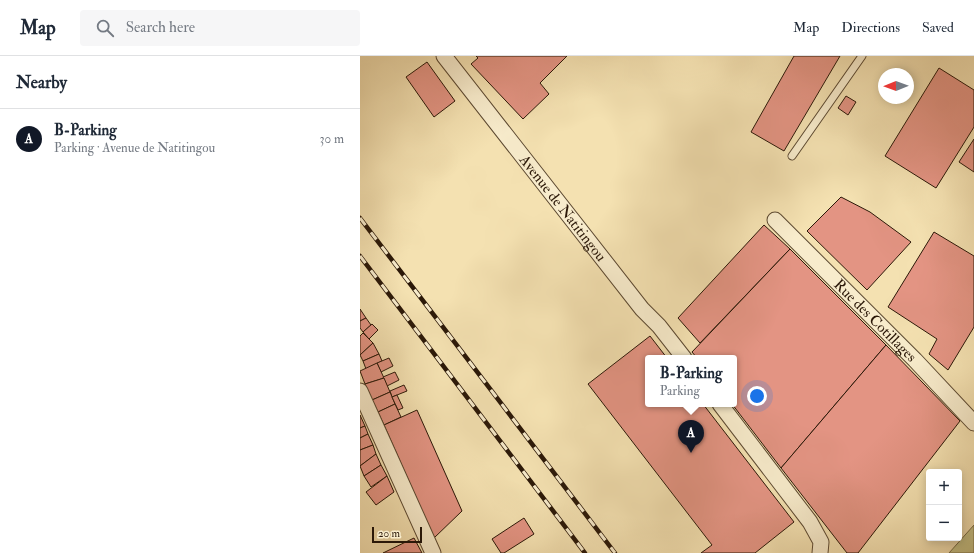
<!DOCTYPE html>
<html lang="en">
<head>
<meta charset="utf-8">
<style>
	:root { --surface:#fff; --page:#f6f6f7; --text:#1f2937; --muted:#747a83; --line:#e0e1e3; --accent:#111827 }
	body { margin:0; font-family:"IM FELL Double Pica",serif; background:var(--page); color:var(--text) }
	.controls { position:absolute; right:12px; bottom:12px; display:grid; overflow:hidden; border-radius:4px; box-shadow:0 2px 10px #0003 }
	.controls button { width:36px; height:36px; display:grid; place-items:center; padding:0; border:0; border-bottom:1px solid var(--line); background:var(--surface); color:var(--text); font:20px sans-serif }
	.compass { position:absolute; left:518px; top:12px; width:36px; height:36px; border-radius:50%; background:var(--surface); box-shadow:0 2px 10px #0003; rotate:269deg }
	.scale { position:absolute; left:12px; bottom:10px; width:50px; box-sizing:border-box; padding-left:4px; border:2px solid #2b1808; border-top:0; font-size:11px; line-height:14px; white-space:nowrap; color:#2b1808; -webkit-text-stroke:3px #f8eccc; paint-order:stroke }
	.you { position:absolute; left:397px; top:340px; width:14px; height:14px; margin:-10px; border:3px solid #fff; border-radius:50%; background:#1a73e8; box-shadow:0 0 0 6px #1a73e833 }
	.badge { display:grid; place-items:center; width:26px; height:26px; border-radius:50%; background:var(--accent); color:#fff; font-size:13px; font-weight:700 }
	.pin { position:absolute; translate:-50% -33px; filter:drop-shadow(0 1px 2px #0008) }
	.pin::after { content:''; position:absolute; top:21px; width:14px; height:12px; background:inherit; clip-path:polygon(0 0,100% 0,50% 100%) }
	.popup { position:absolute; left:285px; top:299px; width:92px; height:52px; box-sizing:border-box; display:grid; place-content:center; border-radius:4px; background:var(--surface); filter:drop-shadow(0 1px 3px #0005); font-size:13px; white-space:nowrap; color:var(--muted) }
	.popup b { font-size:15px; color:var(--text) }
	.popup::after { content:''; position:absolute; left:50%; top:100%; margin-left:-8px; border:8px solid transparent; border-top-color:var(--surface) }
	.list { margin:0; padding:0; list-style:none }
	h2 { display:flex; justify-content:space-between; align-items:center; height:52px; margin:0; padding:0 16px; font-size:17px }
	h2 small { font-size:13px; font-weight:400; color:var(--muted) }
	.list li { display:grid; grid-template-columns:26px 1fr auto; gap:12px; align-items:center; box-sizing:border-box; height:60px; padding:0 16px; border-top:1px solid var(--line) }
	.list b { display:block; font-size:15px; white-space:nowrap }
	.list p { margin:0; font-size:13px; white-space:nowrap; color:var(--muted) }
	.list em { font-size:13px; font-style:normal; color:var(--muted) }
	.icon { flex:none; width:22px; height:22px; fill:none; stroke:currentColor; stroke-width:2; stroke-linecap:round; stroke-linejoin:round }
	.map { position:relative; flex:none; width:614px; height:497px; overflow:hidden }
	header { display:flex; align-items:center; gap:24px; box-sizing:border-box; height:56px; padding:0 20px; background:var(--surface); border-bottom:1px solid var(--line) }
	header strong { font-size:19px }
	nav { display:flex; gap:22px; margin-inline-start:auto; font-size:14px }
	.search { width:280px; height:36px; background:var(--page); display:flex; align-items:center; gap:10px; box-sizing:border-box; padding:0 14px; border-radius:4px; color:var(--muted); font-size:15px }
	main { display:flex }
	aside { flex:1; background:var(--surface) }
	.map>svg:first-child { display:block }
	.green { fill:#c4c086; stroke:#786c47 }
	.building { fill:#e39483; stroke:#2b1808 }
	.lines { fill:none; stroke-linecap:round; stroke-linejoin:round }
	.service-casing { stroke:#5d4a32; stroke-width:9 }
	.minor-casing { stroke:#5d4a32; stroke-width:17 }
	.service { stroke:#f8eccc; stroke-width:7 }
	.minor { stroke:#f8eccc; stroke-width:15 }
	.rail-casing { stroke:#2b1808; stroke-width:4.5 }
	.rail { stroke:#f8eccc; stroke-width:3; stroke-dasharray:9; stroke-linecap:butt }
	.labels { text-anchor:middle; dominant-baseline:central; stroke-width:3; stroke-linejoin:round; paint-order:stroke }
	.street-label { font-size:15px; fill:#2b1808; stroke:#f8eccc }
</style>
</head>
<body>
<header>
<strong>Map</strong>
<div class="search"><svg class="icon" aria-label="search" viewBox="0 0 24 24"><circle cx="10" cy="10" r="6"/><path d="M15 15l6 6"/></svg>Search here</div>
<nav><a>Map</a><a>Directions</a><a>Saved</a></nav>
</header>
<main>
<aside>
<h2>Nearby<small></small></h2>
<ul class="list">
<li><span class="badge">A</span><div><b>B-Parking</b><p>Parking · Avenue de Natitingou</p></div><em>30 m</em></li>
</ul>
</aside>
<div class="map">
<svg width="614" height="497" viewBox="0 0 614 497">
	<rect width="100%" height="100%" fill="#f4e1b1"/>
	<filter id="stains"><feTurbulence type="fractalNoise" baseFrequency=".005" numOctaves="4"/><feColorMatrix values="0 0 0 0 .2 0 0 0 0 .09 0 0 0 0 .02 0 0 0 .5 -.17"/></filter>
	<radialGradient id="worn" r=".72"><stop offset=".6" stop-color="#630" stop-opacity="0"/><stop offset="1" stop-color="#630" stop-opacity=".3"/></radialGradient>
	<!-- green -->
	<path class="green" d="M614 469V497H589Z"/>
	<!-- building -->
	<g class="building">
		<path d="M116 0H207L180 27 189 38 163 63 111 8 118 2Z"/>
		<path d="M434 0H480L424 95 391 76Z"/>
		<path d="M67 6 95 45 74 61 46 21Z"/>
		<path d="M579 12 614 34V71L576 132 525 100Z"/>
		<path d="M486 40 496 46 488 59 478 52Z"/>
		<path d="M614 83V116L599 106Z"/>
		<path d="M481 141 510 156 551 186 507 234 447 175Z"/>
		<path d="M404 169 430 193 340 287 318 262Z"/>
		<path d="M574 176 614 200V271L588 314 569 298 577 283 528 251Z"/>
		<path d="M430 193 526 289 421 412 372 348H374V302H337L332 296Z"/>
		<path d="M0 253 6 262 0 265Z"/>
		<path d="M6 262 11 269 3 276 0 272V265Z"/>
		<path d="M12 268 18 274 9 283 3 276Z"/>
		<path d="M3 277 13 287 0 299V280Z"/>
		<path d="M290 280 307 302H288V348H343L434 466 395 497H341L352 489 228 328Z"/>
		<path d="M13 287 19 298 3 305 0 299Z"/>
		<path d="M526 289 600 365 498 497H487L421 412Z"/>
		<path d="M19 298 22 305 6 313 3 305Z"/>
		<path d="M29 302 33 310 21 316 17 307Z"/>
		<path d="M17 307 24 322 5 328 0 315Z"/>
		<path d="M35 316 39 324 27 330 23 321Z"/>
		<path d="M24 322 30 336 12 344 5 328Z"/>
		<path d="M44 329 47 335 32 341 30 335Z"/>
		<path d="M30 336 35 348 18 356 12 344Z"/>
		<path d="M37 339 43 352 38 354 32 341Z"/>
		<path d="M35 348 41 361 24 369 18 356Z"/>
		<path d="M57 354 102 455 74 482 24 369Z"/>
		<path d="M0 359 5 370 0 372Z"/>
		<path d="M5 370 8 378 0 382V372Z"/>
		<path d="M8 378 13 389 0 394V382Z"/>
		<path d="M13 389 16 398 0 410V394Z"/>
		<path d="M16 398 21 409 4 420 0 410Z"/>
		<path d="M21 409 27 420 11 431 4 420Z"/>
		<path d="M27 420 34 436 16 449 6 436Z"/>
		<path d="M164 462 174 478 144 497H141L132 483Z"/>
		<path d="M54 482 62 497H23Z"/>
	</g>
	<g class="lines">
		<!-- service casing -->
		<g class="service-casing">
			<path id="service" d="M432 100 502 0"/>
		</g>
		<!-- minor casing -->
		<g class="minor-casing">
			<g id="minor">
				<path id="s1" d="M84 0 282 253 299 270 324 302"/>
				<path id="s2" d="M415 164 555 304 614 367"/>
				<path d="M0 335 73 497"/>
				<path d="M360 348 450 466 461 486 460 497"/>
			</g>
		</g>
		<!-- service -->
		<use href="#service" class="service"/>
		<!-- minor -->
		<use href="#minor" class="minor"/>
		<!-- rail casing -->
		<g class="rail-casing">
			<g id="rail">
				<path d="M0 162 255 497"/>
				<path d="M0 200 225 497"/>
			</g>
		</g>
		<!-- rail -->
		<use href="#rail" class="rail"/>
	</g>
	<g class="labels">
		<!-- street labels -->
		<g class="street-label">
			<text stroke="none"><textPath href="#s1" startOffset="193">Avenue de Natitingou</textPath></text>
			<text stroke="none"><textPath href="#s2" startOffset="142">Rue des Cotillages</textPath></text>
		</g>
	</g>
	<rect width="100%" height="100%" filter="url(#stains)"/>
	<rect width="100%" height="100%" fill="url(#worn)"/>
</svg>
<div class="controls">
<button>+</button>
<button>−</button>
</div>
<svg class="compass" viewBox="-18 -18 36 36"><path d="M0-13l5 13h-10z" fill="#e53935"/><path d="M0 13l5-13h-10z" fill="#747a83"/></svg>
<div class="scale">20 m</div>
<div class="you"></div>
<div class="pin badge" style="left:331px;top:397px">A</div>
<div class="popup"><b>B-Parking</b>Parking</div>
</div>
</main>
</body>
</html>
